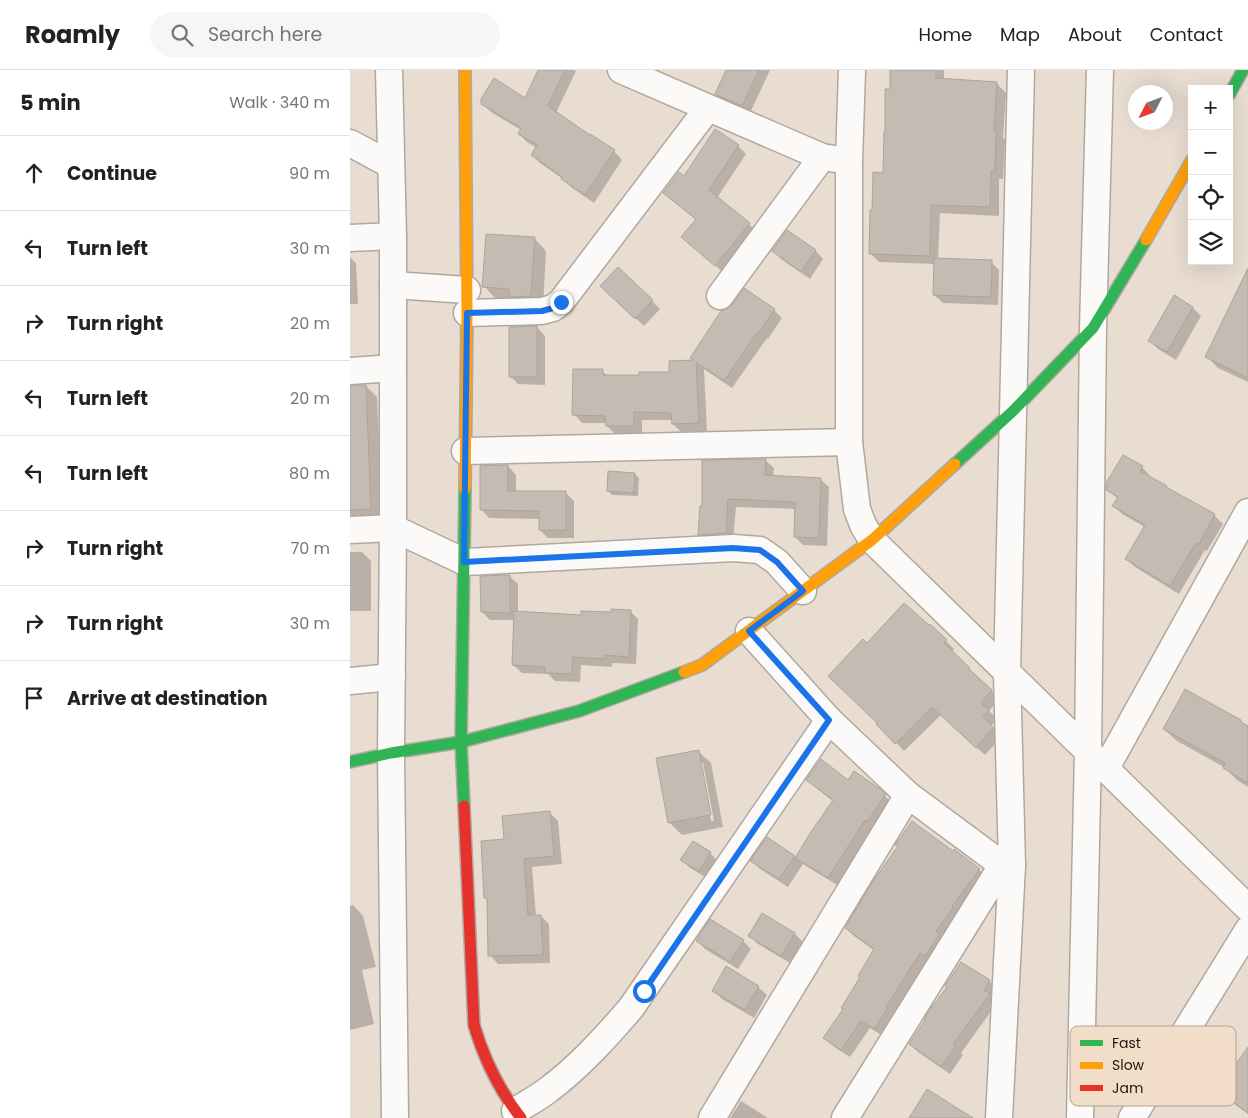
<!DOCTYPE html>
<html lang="en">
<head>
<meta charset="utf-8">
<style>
	:root { --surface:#fff; --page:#f6f6f6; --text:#222; --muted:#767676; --line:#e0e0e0 }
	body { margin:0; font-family:Poppins,sans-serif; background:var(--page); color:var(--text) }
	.controls { position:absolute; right:15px; top:15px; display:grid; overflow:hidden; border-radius:0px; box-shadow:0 5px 20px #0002 }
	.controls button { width:45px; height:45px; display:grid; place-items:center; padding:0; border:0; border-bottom:1px solid var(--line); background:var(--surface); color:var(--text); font:25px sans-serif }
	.compass { position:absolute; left:778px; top:15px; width:45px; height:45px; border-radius:50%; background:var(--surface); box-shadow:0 5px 20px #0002; rotate:228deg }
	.stop { position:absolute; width:15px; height:15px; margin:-11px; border:4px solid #1a73e8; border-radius:50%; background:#fff }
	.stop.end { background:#1a73e8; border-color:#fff; box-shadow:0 1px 5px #0008 }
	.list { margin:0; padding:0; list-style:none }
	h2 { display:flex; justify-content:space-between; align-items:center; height:65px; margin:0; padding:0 20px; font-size:21px }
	h2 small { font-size:16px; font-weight:400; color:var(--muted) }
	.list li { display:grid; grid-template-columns:32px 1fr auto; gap:15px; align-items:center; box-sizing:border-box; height:75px; padding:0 20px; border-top:1px solid var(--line) }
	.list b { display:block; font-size:19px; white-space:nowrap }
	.list em { font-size:16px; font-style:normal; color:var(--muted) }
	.icon { flex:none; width:28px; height:28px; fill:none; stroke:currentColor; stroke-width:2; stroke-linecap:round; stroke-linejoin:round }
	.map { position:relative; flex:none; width:898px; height:1048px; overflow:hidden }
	header { display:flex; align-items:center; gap:30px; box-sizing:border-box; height:70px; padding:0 25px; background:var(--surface); border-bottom:1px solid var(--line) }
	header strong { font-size:24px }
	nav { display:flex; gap:28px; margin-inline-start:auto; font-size:18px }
	.search { width:350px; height:45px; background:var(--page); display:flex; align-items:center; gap:12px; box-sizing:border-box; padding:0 18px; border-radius:28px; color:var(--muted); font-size:19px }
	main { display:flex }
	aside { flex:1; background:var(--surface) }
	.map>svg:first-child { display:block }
	.shadow { fill:#0003; fill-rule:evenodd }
	.building { fill:#c4bbb3; stroke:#aca49a }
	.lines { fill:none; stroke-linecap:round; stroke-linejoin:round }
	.street-casing { stroke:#b0a89f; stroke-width:29 }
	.fast-casing { stroke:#b0a89f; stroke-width:14 }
	.slow-casing { stroke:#b0a89f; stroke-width:14 }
	.jam-casing { stroke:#b0a89f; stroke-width:14 }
	.street { stroke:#fcfaf8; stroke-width:26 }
	.fast { stroke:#30b455; stroke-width:11 }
	.slow { stroke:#ff9f0a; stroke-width:11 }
	.jam { stroke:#e5322d; stroke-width:11 }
	.route { stroke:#1a73e8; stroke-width:6 }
	.key { fill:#f2ddc9; stroke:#b2a292; stroke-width:1 }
	.key-label { font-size:14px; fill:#1e1710 }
</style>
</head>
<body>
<header>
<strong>Roamly</strong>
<div class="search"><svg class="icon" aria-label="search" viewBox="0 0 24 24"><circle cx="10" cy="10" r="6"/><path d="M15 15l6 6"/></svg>Search here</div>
<nav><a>Home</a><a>Map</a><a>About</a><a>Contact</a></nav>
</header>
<main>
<aside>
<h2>5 min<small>Walk · 340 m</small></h2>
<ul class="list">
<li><svg class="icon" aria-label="ahead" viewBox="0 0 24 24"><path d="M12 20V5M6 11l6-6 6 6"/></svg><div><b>Continue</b></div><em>90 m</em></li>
<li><svg class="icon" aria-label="left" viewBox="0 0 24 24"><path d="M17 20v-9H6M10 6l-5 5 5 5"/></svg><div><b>Turn left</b></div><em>30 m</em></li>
<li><svg class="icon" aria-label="right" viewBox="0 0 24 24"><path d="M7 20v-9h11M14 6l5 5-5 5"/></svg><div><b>Turn right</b></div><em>20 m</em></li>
<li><svg class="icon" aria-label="left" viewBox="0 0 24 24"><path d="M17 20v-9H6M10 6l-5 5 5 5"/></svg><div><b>Turn left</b></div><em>20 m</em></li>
<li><svg class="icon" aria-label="left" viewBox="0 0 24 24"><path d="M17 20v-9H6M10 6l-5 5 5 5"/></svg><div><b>Turn left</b></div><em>80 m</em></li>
<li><svg class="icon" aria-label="right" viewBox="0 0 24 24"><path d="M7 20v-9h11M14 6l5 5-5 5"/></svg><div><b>Turn right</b></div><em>70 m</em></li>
<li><svg class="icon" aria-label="right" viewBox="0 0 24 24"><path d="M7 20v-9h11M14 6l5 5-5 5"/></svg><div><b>Turn right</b></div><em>30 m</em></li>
<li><svg class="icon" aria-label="arrive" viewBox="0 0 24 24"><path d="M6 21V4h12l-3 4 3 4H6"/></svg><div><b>Arrive at destination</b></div></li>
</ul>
</aside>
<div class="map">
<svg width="898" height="1048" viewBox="0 0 898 1048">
	<rect width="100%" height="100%" fill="#e9ddd2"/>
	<!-- shadow -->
	<g class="shadow">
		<path d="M189 0H224L226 1 206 43 264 81 272 90 244 133 221 117 213 109 190 93 182 85 187 78 177 72 169 64 171 60 141 42 132 33 175 30Z"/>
		<path d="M377 0H420L400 43 374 32 366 24Z"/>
		<path d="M541 0H594V10L647 14 656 23 653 68 655 70 653 109H649V146L590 143 588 190 641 192 649 200 648 235 593 233 584 225 585 194 529 192 520 183 534 104 541 20Z"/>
		<path d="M388 76 396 84 367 128 399 154 407 162 374 203 332 167 346 150 323 131 314 123 334 107Z"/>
		<path d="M184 168 196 181 193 238 164 230 146 229 134 216Z"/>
		<path d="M465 180 473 189 460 209 431 189 423 181Z"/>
		<path d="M0 187 6 193 8 234H0Z"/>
		<path d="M898 208V312L868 298 857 287Z"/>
		<path d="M260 224 302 231 310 239 294 256Z"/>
		<path d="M825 227 843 238 851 246 826 290 808 279 800 271Z"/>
		<path d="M424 240 432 248 418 269 417 268 382 318 354 299 357 361 331 362 323 354V350H292V364H265L257 356V353H232L224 344 252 301 258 306H291L320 304 345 292 342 288Z"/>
		<path d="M187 257 195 266V315L168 314 160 306Z"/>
		<path d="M16 316 27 327 32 450H5L0 445V317Z"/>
		<path d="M773 387 792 397 800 406 799 408 819 420 864 445 873 454 857 481 855 480 829 524 785 497 776 489 795 457 772 444 764 436 768 429 757 419Z"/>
		<path d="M415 390 424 398 423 407 470 409 479 417 477 476 453 475 445 467 446 439 386 437 383 471 358 473 349 464 353 438Z"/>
		<path d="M158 396 166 405V423H216L224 431V468H198L190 460V449L139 448 131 439Z"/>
		<path d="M285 404 289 408 288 426 262 425 258 421Z"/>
		<path d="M0 482H12L21 491V541H0Z"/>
		<path d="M159 506 168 514V542L232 546 280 541 288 549 286 594 262 593V597L231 595 230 612 205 611 198 604 172 603 163 595 165 550H140L132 542Z"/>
		<path d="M596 571 604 579 602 582 650 629 639 641 647 649 641 656 651 667 635 685 591 645 554 681 528 654 517 574Z"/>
		<path d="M891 652 898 657V717L887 710 874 697 827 671 814 659Z"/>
		<path d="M348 681 361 693 373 757 332 765 319 752ZM350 693H353L364 751H361Z"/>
		<path d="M458 710 498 712 529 720 543 734 523 758 487 815 453 794 438 817 410 799 402 791 444 786 446 789 484 732 466 718Z"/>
		<path d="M200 743 208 751 212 794 182 797 186 846H191L199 854 200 893 148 894 140 885 138 830 135 827Z"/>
		<path d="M604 781 629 800 637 808 533 966 520 958 500 987 483 976 475 968 494 940 525 881 504 866 496 858Z"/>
		<path d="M360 783 368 791 357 808 340 798 332 790Z"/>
		<path d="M3 835 13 846 26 897 12 900 24 954 0 960V836Z"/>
		<path d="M445 864 453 872 440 893 408 874 400 866Z"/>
		<path d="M347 870 393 871 401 879 388 899 355 879Z"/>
		<path d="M639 911 647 919 642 928 647 933 611 983 613 985 600 1004 568 982 560 974Z"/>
		<path d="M408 917 417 925 404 948 372 929 364 921Z"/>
		<path d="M898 997V1044L876 1028 868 1020Z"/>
		<path d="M391 1031 418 1048H380Z"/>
	</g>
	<!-- building -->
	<g class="building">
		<path d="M188 0H215L198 36 240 65V64L265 80 235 125 211 109 212 107 181 85 187 75 168 64 171 58 131 34V29L144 8 175 28Z"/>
		<path d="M376 0H409L392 36 365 24Z"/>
		<path d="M540 0H586V8L647 12 644 60H646L645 101H641L640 137 581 135 580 186 519 184 520 140H522L523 102 533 103 534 62H535V19H540Z"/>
		<path d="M365 59 389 75 359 120 400 153 365 196 331 167 346 149 313 123 329 102 334 106Z"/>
		<path d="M437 160 466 180 451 202 422 181Z"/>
		<path d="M136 164 185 167 181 226 159 227V219L132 217Z"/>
		<path d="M584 188 642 190 641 227 583 225Z"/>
		<path d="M268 197 303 230 285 249 250 216Z"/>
		<path d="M898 198V308L855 287Z"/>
		<path d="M394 218 425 239 409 262 408 261 374 311 346 292 349 353 322 354 321 343 284 342V356H256L255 346 222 345 223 299H253V305H289V302H319V291L344 290 340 288 371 241 376 239 382 235Z"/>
		<path d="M824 225 843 237 817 282 798 271Z"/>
		<path d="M187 256V307H159V257Z"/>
		<path d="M16 315 21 439 0 440V316Z"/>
		<path d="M773 385 793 396 790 401 817 416 816 417 865 444 849 474 846 473 820 516 775 489 795 455 762 436 768 427 756 420V413Z"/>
		<path d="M416 389 415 405 471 408 469 468 444 467 445 432 378 429 376 463 348 465 350 436H352V390Z"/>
		<path d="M158 395V421H216V460H189V441L130 440V396Z"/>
		<path d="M258 401 285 403 284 423 257 421Z"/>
		<path d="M160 505V543L131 542 130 506Z"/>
		<path d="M554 533 579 555 580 554 597 570 594 573 620 598 619 599 642 620 631 633 639 640 633 647 643 657V658L626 678 582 637 545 674 526 654 527 653 478 606 513 569 517 573Z"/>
		<path d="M261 539 281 540 279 587 255 585 254 589 223 587 222 604 195 603V597L162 595 164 541 231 545V541L261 542Z"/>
		<path d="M835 619 891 650V652L898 656V713L873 698 875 693 813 659Z"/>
		<path d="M349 680 361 745 318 753 306 688Z"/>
		<path d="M471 689 498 710 504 701 530 719 536 724 517 752 515 750 478 808 445 788 459 765 483 730 456 710Z"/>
		<path d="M200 741 204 786 174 789 178 845H191L193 885 138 886 137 828H134L131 771 154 769 152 746Z"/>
		<path d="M562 751 603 781 604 779 630 799 602 836 603 838 586 861 590 864 575 886 570 883 536 937 538 938 524 959 511 951 491 980 473 968 493 939 491 938 510 907 508 906 524 879 495 858 523 811 548 776 545 775Z"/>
		<path d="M417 767 445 786 429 809 400 791Z"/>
		<path d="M343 771 361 782 349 801 330 790Z"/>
		<path d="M412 843 445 863 431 886 398 866Z"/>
		<path d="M360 849 394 870 380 892 346 871Z"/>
		<path d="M611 892 640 910 634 920 640 924 603 974 606 976 591 997 559 974 575 950 574 949 582 937 597 917 595 916Z"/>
		<path d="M376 896 409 916 395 940 362 921Z"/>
		<path d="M898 977V1043L867 1020Z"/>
		<path d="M577 1019 623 1048H559Z"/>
	</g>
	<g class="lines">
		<!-- street casing -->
		<g class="street-casing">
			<g id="street">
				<path d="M39 0 43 166V458L41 683 45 1048"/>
				<path d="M271 0 472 87 499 91"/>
				<path d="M502 0 499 91V372L507 439 513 455 522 470 898 838"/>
				<path d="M0 73 41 95"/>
				<path d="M0 168 43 166"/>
				<path d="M43 215 117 220"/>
				<path d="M370 226 472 87"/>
				<path d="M117 243 192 241 203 238 211 232 358 38"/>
				<path d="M0 301 43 298"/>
				<path d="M115 381 499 372"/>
				<path d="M0 460 43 458 115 492 383 478 410 480 427 492 453 521"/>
				<path d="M399 561 479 650 558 725 643 788 653 794 662 795"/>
				<path d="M0 611 42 607"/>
				<path d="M756 698 898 442"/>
				<path d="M165 1041C176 1034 188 1028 198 1020 229 997 256 967 281 938L479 650"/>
				<path d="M362 1048 558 725"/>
				<path d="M495 1048 653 794"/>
				<path d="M649 1048 662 795 657 603 671 0"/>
				<path d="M730 1048 738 681 743 258 750 0"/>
				<path d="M782 1048 898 860"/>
			</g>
		</g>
		<!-- fast casing -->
		<g class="fast-casing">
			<g id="fast">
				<path d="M879 25 893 0"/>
				<path d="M605 394 663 341 743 258 796 170"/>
				<path d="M0 692 41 683 111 672 229 641 334 602"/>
				<path d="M114 736 111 672 115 419"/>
			</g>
		</g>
		<!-- slow casing -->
		<g class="slow-casing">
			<g id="slow">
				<path d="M796 170 842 90"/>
				<path d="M115 419 117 243 115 0"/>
				<path d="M334 602 352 595 522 470 605 394"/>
			</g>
		</g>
		<!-- jam casing -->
		<g class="jam-casing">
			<path id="jam" d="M114 736 124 955C134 989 149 1020 171 1048"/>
		</g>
		<!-- street -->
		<use href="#street" class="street"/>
		<!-- fast -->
		<use href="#fast" class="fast"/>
		<!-- slow -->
		<use href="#slow" class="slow"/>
		<!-- jam -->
		<use href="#jam" class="jam"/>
	</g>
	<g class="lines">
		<!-- route -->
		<path class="route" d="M211 232 203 238 192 241 117 243 114 492 383 478 410 480 427 492 453 521 399 561 479 650 294 921"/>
	</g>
	<!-- legend -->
	<rect x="720" y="956" width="166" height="80" rx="8" class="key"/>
	<rect x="730" y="970" width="23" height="6" fill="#30b455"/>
	<rect x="730" y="992" width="23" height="7" fill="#ff9f0a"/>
	<rect x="730" y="1015" width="23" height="6" fill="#e5322d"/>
	<g class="key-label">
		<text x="762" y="978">Fast</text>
		<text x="762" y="1000">Slow</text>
		<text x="762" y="1023">Jam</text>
	</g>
</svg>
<div class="controls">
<button>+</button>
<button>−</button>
<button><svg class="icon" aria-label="locate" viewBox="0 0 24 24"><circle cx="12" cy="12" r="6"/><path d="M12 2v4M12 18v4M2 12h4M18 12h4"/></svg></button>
<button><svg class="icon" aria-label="layers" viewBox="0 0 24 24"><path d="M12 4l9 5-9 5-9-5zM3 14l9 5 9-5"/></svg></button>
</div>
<svg class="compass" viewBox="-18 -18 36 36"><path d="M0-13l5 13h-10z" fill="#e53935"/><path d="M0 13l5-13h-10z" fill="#767676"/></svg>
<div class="stop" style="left:294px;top:921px"></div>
<div class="stop end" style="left:211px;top:232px"></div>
</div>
</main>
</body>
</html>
